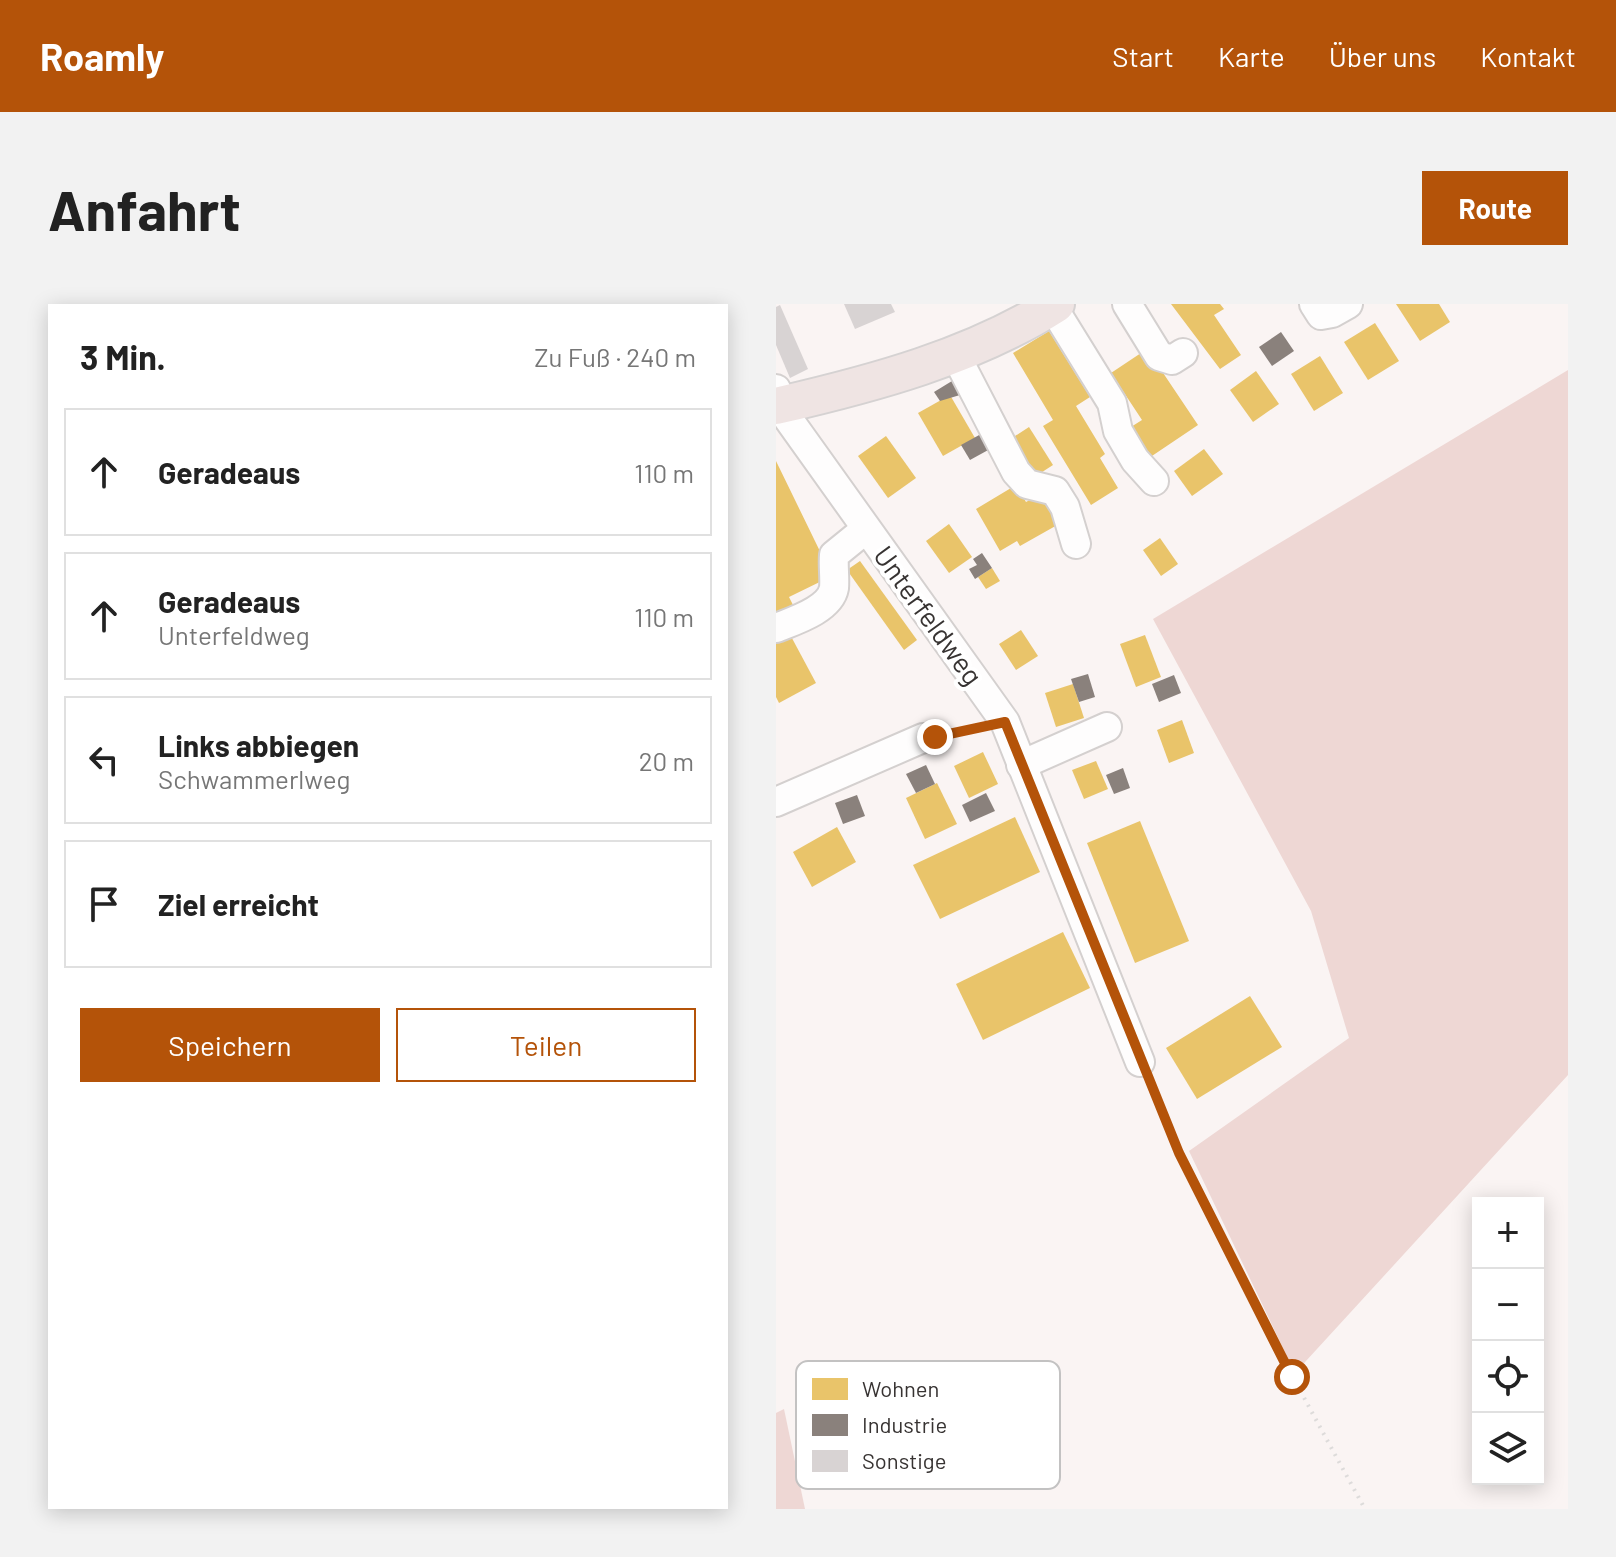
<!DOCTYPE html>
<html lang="de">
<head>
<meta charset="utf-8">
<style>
	:root { --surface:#fff; --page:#f2f2f2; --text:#222; --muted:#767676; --line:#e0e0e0; --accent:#b45309 }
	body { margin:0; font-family:Barlow,sans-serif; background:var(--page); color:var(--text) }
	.controls { position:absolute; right:24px; bottom:24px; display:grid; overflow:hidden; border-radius:0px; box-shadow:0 4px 20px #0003 }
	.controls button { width:72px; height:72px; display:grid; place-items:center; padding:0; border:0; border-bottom:2px solid var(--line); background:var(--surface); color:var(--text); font:40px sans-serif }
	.stop { position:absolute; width:24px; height:24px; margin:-18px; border:6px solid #b45309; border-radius:50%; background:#fff }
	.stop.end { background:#b45309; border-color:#fff; box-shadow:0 2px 8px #0008 }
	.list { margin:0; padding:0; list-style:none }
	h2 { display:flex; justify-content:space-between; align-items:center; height:104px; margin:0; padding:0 32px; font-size:34px }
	h2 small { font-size:26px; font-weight:400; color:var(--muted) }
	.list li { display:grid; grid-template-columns:52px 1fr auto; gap:24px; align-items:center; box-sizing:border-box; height:128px; margin:0 16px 16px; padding:0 16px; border:2px solid var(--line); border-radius:0px }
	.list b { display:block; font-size:30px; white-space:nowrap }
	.list p { margin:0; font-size:26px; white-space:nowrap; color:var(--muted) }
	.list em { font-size:26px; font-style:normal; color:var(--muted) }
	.actions { display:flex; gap:16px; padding:24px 32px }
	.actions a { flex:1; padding:18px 0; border:2px solid var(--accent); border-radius:0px; text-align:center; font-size:28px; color:var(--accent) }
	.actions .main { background:var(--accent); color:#fff }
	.icon { flex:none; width:44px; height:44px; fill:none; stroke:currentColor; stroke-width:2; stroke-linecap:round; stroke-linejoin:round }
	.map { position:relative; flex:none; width:792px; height:1205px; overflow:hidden; border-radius:0px }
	header { display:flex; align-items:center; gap:48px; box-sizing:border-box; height:112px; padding:0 40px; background:var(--accent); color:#fff }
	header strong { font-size:38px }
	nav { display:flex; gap:44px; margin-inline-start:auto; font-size:28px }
	.intro { display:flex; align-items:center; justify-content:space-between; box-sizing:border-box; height:192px; padding:0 48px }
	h1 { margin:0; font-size:56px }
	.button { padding:20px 36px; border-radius:0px; background:var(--accent); color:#fff; font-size:28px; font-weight:700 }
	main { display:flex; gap:48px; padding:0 48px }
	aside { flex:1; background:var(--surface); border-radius:0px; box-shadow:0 4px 20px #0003 }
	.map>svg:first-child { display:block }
	.green { fill:#eed7d4 }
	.homes { fill:#e9c46a }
	.industry { fill:#8a817c }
	.building { fill:#d8d3d3 }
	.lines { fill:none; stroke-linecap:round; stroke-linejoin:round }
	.minor-casing { stroke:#d4d0cf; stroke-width:32 }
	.major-casing { stroke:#d5d2d2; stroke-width:40 }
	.path { stroke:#dddbda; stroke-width:4; stroke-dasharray:2 6; stroke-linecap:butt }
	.minor { stroke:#fefdfd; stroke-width:28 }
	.major { stroke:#efe4e3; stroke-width:36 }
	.route { stroke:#b45309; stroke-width:10 }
	.labels { text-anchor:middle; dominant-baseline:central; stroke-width:8; stroke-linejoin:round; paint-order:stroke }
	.street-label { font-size:28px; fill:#373332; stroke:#fff }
	.key { fill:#fff; stroke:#c3c2c2; stroke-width:2 }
	.key-label { font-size:22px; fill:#373332 }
</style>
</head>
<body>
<header>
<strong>Roamly</strong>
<nav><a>Start</a><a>Karte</a><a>Über uns</a><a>Kontakt</a></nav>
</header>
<div class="intro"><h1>Anfahrt</h1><a class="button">Route</a></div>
<main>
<aside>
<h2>3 Min.<small>Zu Fuß · 240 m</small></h2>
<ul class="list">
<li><svg class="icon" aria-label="ahead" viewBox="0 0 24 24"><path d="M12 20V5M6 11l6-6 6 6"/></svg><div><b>Geradeaus</b></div><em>110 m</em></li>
<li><svg class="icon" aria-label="ahead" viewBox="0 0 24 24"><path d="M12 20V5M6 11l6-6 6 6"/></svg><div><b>Geradeaus</b><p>Unterfeldweg</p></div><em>110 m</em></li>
<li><svg class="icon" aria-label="left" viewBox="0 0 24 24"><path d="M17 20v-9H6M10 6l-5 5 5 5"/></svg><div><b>Links abbiegen</b><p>Schwammerlweg</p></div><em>20 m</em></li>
<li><svg class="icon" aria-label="arrive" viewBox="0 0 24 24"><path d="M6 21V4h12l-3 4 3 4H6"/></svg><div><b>Ziel erreicht</b></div></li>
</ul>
<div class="actions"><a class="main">Speichern</a><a>Teilen</a></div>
</aside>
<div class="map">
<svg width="792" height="1205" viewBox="0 0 792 1205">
	<rect width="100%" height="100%" fill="#faf4f3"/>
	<!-- green -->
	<g class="green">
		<path d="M792 66V771L519 1069 413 847 573 734 535 607 377 315Z"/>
		<path d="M8 1105 29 1205H0V1109Z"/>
	</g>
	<!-- homes -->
	<g class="homes">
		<path d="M395 0H444L448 5 438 11 465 51 444 65Z"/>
		<path d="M620 0H663L674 18 644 37Z"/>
		<path d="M599 19 623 57 592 76 568 38Z"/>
		<path d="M273 27 314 93 300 102 329 150 324 154 342 184 315 201 267 122 277 116 237 49Z"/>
		<path d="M371 45 422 121 367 158 347 128 366 116 335 69Z"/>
		<path d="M544 52 567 89 538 107 515 70Z"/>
		<path d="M480 67 503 100 477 118 454 86Z"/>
		<path d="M174 91 199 134 167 152 142 109Z"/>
		<path d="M253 123 277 161 260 172 236 134Z"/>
		<path d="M110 132 140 174 112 194 82 152Z"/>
		<path d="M428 145 447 170 416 192 398 167Z"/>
		<path d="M0 157 56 272 13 293 17 301 0 310Z"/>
		<path d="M240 181 250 198 265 190 283 220 244 242 241 237 224 247 200 205Z"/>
		<path d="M173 220 196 253 173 269 150 237Z"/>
		<path d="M384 234 402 260 385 272 367 246Z"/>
		<path d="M84 257 141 336 128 346 71 266Z"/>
		<path d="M216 264 224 277 210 285 202 273Z"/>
		<path d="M10 323 40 379 3 399 0 393V328Z"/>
		<path d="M245 326 262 352 240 366 223 340Z"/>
		<path d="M369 331 385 373 360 383 344 340Z"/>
		<path d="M297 380 308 414 280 423 269 389Z"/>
		<path d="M406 416 418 449 393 459 381 426Z"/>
		<path d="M207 448 222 480 193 494 178 462Z"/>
		<path d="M320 457 332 485 308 495 296 466Z"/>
		<path d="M161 479 181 520 149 535 130 494Z"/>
		<path d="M239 513 264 568 164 615 137 561Z"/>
		<path d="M364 517 413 637 359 659 311 539Z"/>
		<path d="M61 523 80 558 36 583 17 548Z"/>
		<path d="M287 628 314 684 207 736 180 680Z"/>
		<path d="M474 692 506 743 421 795 390 744Z"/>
	</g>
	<!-- industry -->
	<g class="industry">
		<path d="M505 28 518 47 496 62 483 43Z"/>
		<path d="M176 77 184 91 164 97 158 88Z"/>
		<path d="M205 130 214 145 194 156 185 141Z"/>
		<path d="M206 249 216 264 199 275 193 265 201 261 197 255Z"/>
		<path d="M312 370 319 393 303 398 295 375Z"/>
		<path d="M398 371 405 389 383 398 376 380Z"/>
		<path d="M150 461 159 480 140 489 130 470Z"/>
		<path d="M347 464 354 484 338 490 330 471Z"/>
		<path d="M210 489 219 507 194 518 186 501Z"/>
		<path d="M81 491 89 512 67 520 59 499Z"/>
	</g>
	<!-- building -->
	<g class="building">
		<path d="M68 0H115L119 8 79 25Z"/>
		<path d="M4 1 32 65 14 74 0 41V3Z"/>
	</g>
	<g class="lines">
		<!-- minor casing -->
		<g class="minor-casing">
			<g id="minor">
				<path d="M351 0 383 52 396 56 407 49"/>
				<path d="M538 0 545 11 556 9 572 0"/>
				<path d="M276 2 336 99 342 127 359 156 378 177"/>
				<path d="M179 50 240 168 251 180 279 187 289 203 300 240"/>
				<path d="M0 85 3 102 229 418 364 758"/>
				<path d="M0 324C17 317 54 306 58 284 59 274 57 262 58 251L90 225"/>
				<path d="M245 461 331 423"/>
				<path d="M0 498 147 434"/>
			</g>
		</g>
		<!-- major casing -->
		<g class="major-casing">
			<path id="major" d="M0 102C96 80 197 53 280 0"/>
		</g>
		<!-- path -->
		<g class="path">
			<path d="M169 431 203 424"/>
			<path d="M373 778C436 925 512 1066 589 1205"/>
		</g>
		<!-- minor -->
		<use href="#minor" class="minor"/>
		<!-- major -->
		<use href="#major" class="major"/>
	</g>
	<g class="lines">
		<!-- route -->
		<path class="route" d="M159 433 229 418 403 849 516 1073"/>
	</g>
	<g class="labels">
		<!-- street labels -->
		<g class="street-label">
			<text transform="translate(153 311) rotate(54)">Unterfeldweg</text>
		</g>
	</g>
	<!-- legend -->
	<rect x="20" y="1057" width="264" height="128" rx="12" class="key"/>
	<rect x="36" y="1074" width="36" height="22" fill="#e9c46a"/>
	<rect x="36" y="1110" width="36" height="22" fill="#8a817c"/>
	<rect x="36" y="1146" width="36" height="22" fill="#d8d3d3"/>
	<g class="key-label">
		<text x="86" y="1093">Wohnen</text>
		<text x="86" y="1129">Industrie</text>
		<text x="86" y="1165">Sonstige</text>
	</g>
</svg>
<div class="controls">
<button>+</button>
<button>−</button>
<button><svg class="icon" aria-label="locate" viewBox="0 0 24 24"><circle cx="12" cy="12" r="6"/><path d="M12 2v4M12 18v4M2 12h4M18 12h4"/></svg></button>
<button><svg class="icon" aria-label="layers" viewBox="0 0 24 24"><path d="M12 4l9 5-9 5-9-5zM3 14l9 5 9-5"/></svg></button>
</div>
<div class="stop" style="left:516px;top:1073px"></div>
<div class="stop end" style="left:159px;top:433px"></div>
</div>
</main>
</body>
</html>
